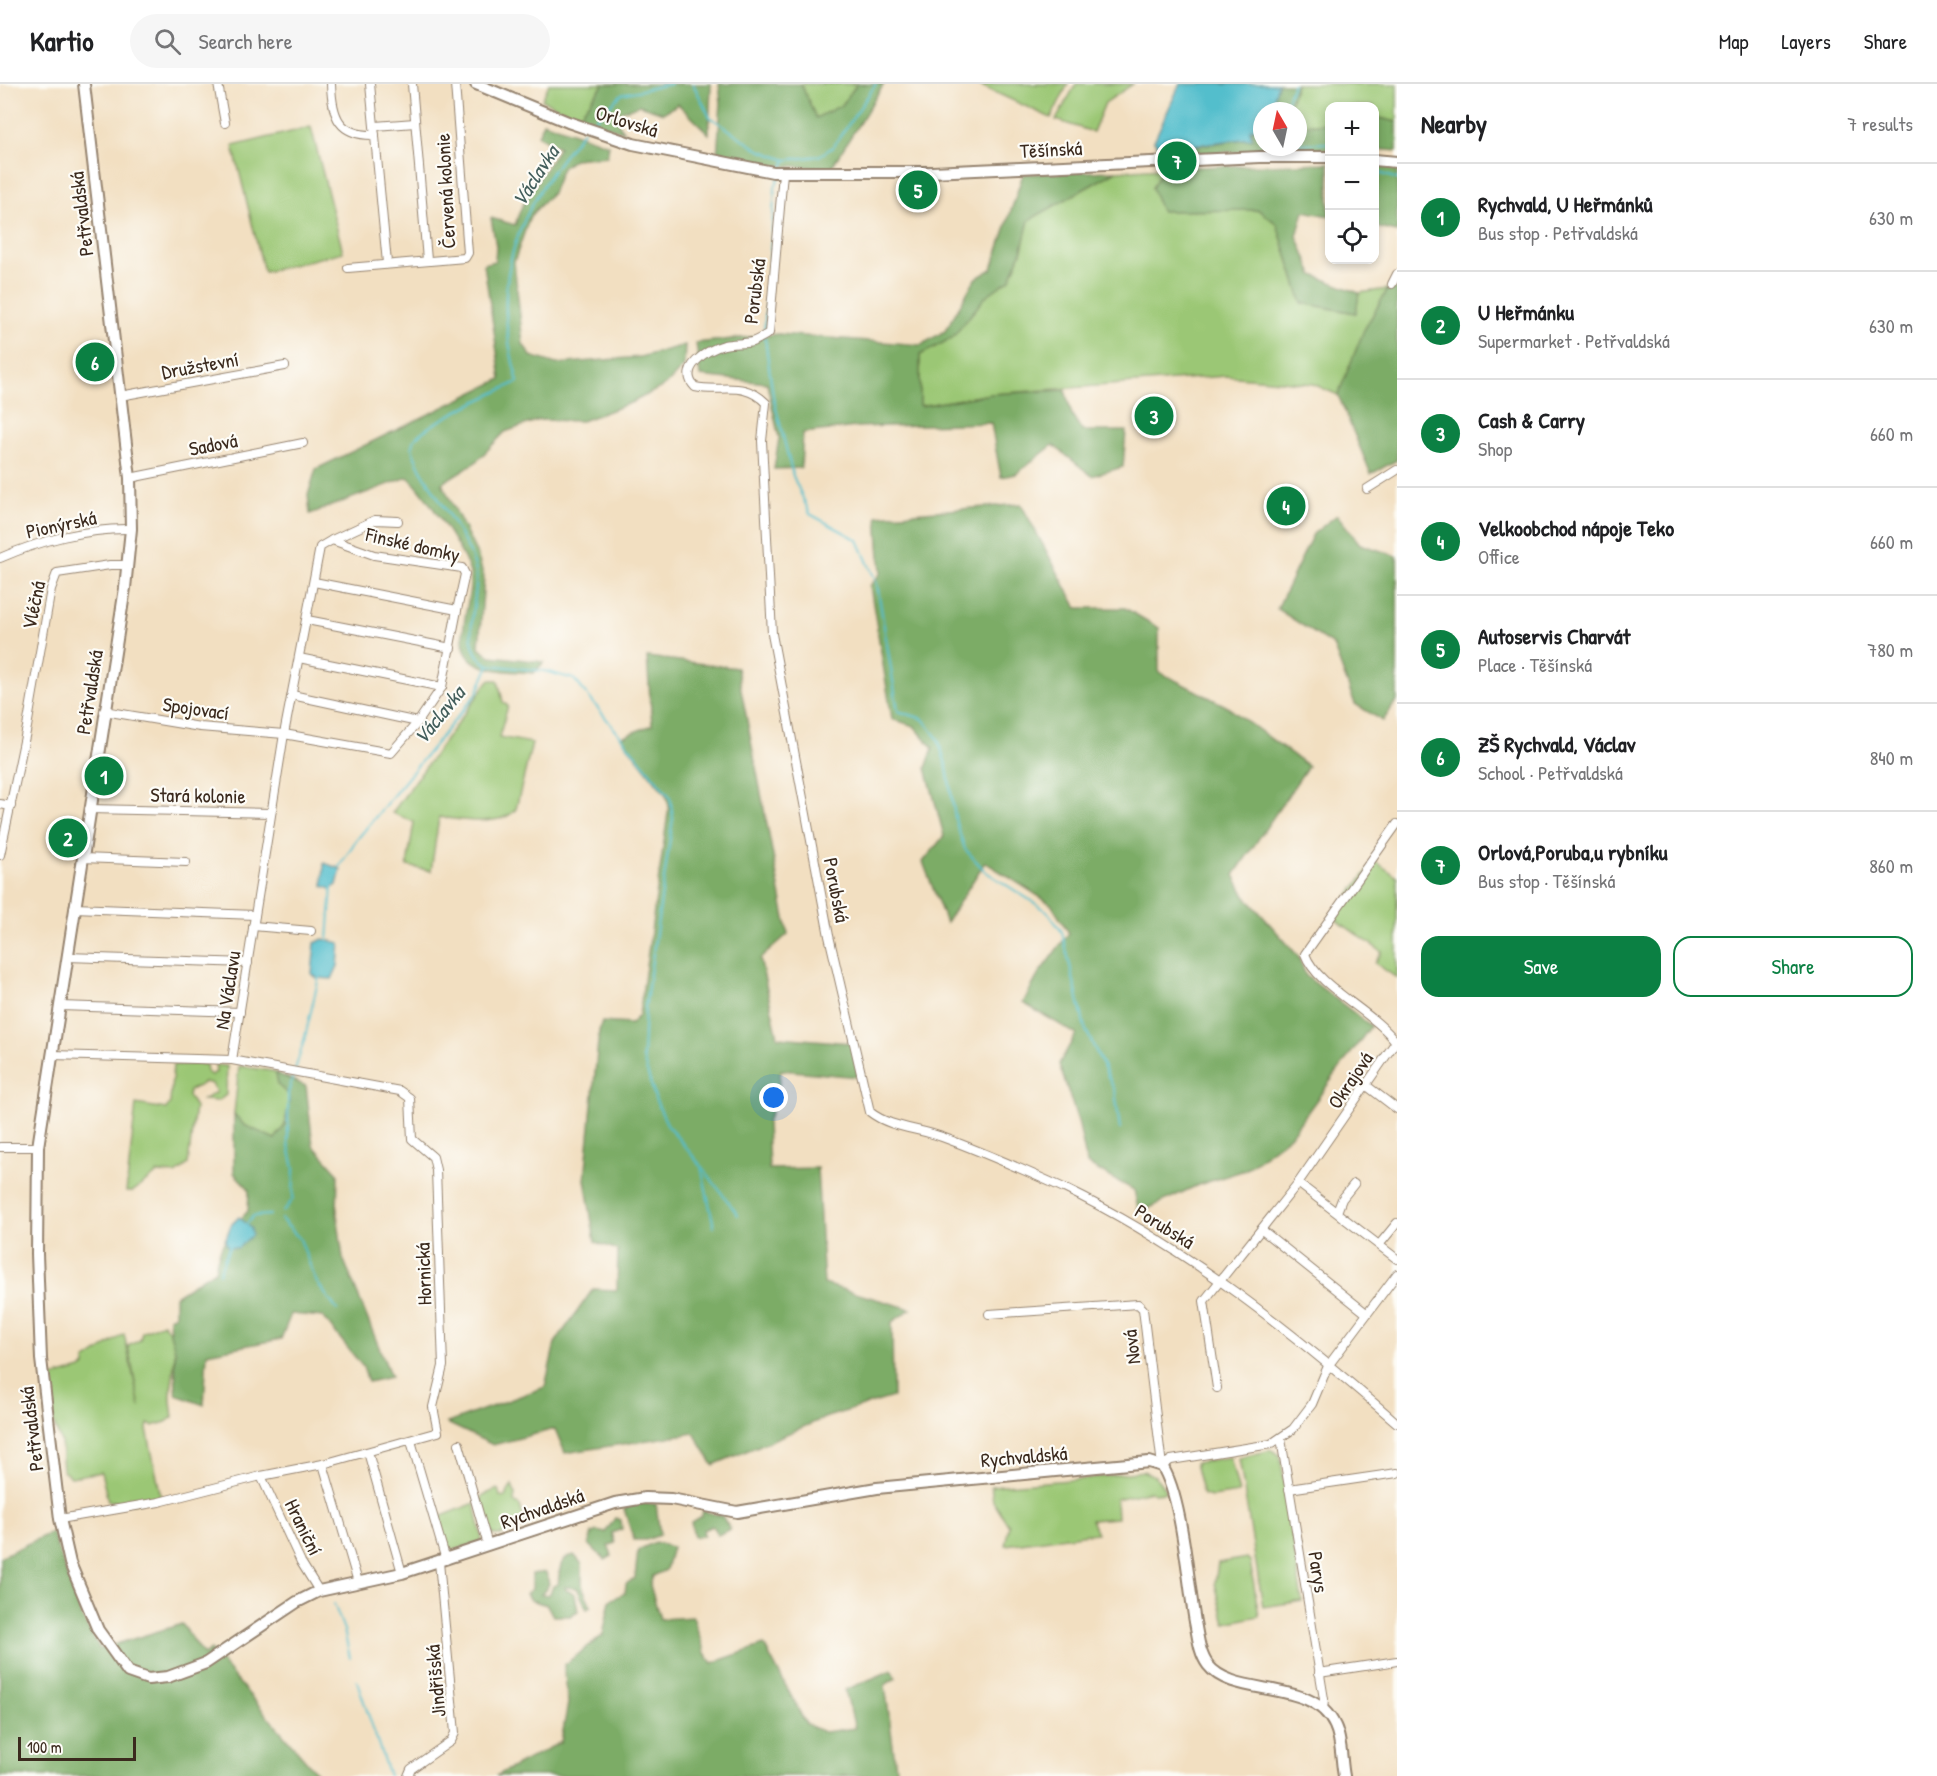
<!DOCTYPE html>
<html lang="en">
<head>
<meta charset="utf-8">
<style>
	:root { --surface:#fff; --page:#f6f6f6; --text:#202124; --muted:#757577; --line:#e0e0e0; --accent:#0b8043 }
	body { margin:0; font-family:"Patrick Hand",sans-serif; background:var(--page); color:var(--text) }
	.controls { position:absolute; right:18px; top:18px; display:grid; overflow:hidden; border-radius:12px; box-shadow:0 3px 9px #0003 }
	.controls button { width:54px; height:54px; display:grid; place-items:center; padding:0; border:0; border-bottom:2px solid var(--line); background:var(--surface); color:var(--text); font:30px sans-serif }
	.compass { position:absolute; left:1253px; top:18px; width:54px; height:54px; border-radius:50%; background:var(--surface); box-shadow:0 3px 9px #0003; rotate:351deg }
	.scale { position:absolute; left:18px; bottom:15px; width:118px; box-sizing:border-box; padding-left:6px; border:3px solid #3b2a1e; border-top:0; font-size:16px; line-height:21px; white-space:nowrap; color:#3b2a1e; -webkit-text-stroke:4px #fdfcf7; paint-order:stroke }
	.you { position:absolute; left:774px; top:1014px; width:21px; height:21px; margin:-15px; border:4px solid #fff; border-radius:50%; background:#1a73e8; box-shadow:0 0 0 9px #1a73e833 }
	.badge { display:grid; place-items:center; width:39px; height:39px; border-radius:50%; background:var(--accent); color:#fff; font-size:20px; font-weight:700 }
	.pin { position:absolute; translate:-50% -50%; border:3px solid #fff; box-shadow:0 2px 6px #0006 }
	.list { margin:0; padding:0; list-style:none }
	h2 { display:flex; justify-content:space-between; align-items:center; height:78px; margin:0; padding:0 24px; font-size:26px }
	h2 small { font-size:20px; font-weight:400; color:var(--muted) }
	.list li { display:grid; grid-template-columns:39px 1fr auto; gap:18px; align-items:center; box-sizing:border-box; height:108px; padding:0 24px; border-top:2px solid var(--line) }
	.list b { display:block; font-size:22px; white-space:nowrap }
	.list p { margin:0; font-size:20px; white-space:nowrap; color:var(--muted) }
	.list em { font-size:20px; font-style:normal; color:var(--muted) }
	.actions { display:flex; gap:12px; padding:18px 24px }
	.actions a { flex:1; padding:14px 0; border:2px solid var(--accent); border-radius:18px; text-align:center; font-size:21px; color:var(--accent) }
	.actions .main { background:var(--accent); color:#fff }
	.icon { flex:none; width:33px; height:33px; fill:none; stroke:currentColor; stroke-width:2; stroke-linecap:round; stroke-linejoin:round }
	.map { position:relative; flex:none; width:1397px; height:1692px; overflow:hidden }
	header { display:flex; align-items:center; gap:36px; box-sizing:border-box; height:84px; padding:0 30px; background:var(--surface); border-bottom:2px solid var(--line) }
	header strong { font-size:28px }
	nav { display:flex; gap:33px; margin-inline-start:auto; font-size:21px }
	.search { width:420px; height:54px; background:var(--page); display:flex; align-items:center; gap:15px; box-sizing:border-box; padding:0 21px; border-radius:33px; color:var(--muted); font-size:22px }
	main { display:flex }
	aside { flex:1; background:var(--surface) }
	.map>svg:first-child { display:block }
	.green { fill:#9bc774; stroke:#6b7849; stroke-width:1.5 }
	.forest { fill:#7cac66; stroke:#5c6b42; stroke-width:1.5 }
	.water { fill:#52becc; stroke:#467475; stroke-width:1.5 }
	.lines { fill:none; stroke-linecap:round; stroke-linejoin:round }
	.stream { stroke:#52becc; stroke-width:2 }
	.street-casing { stroke:#968470; stroke-width:10 }
	.secondary-casing { stroke:#968470; stroke-width:14 }
	.street { stroke:#fff; stroke-width:8 }
	.secondary { stroke:#fff; stroke-width:10 }
	.labels { text-anchor:middle; dominant-baseline:central; stroke-width:4.5; stroke-linejoin:round; paint-order:stroke }
	.street-label { font-size:20px; fill:#3b2a1e; stroke:#fdfcf7 }
	.water-label { font-size:21px; font-style:italic; fill:#435e5b; stroke:#fdfcf7 }
</style>
</head>
<body>
<header>
<strong>Kartio</strong>
<div class="search"><svg class="icon" aria-label="search" viewBox="0 0 24 24"><circle cx="10" cy="10" r="6"/><path d="M15 15l6 6"/></svg>Search here</div>
<nav><a>Map</a><a>Layers</a><a>Share</a></nav>
</header>
<main>
<div class="map">
<svg width="1397" height="1692" viewBox="0 0 1397 1692">
	<rect width="100%" height="100%" fill="#fdfcf7"/>
	<filter id="ink" filterUnits="userSpaceOnUse"><feTurbulence type="fractalNoise" baseFrequency=".0167" numOctaves="2"/><feDisplacementMap in="SourceGraphic" scale="12" xChannelSelector="R" yChannelSelector="G"/><feConvolveMatrix kernelMatrix="1 2 1 2 8 2 1 2 1" color-interpolation-filters="sRGB"/></filter>
	<filter id="wash" filterUnits="userSpaceOnUse"><feTurbulence type="fractalNoise" baseFrequency=".008" numOctaves="4" result="noise"/><feDisplacementMap in="SourceGraphic" scale="24" xChannelSelector="R" yChannelSelector="G"/><feGaussianBlur stdDeviation="1.35" result="paint"/><feColorMatrix in="noise" values="0 0 0 0 0 0 0 0 0 0 0 0 0 0 0 0 0 1.4 0 .05"/><feComposite in="paint" operator="in"/></filter>
	<g filter="url(#wash)">
		<rect width="100%" height="100%" fill="#f2dfc1"/>
		<!-- green -->
		<g class="green">
			<path d="M549 0H604L578 33 542 16Z"/>
			<path d="M801 0H857L842 21 816 34Z"/>
			<path d="M977 0H1068L1051 34Z"/>
			<path d="M1076 0H1133L1105 19 1093 48 1056 36Z"/>
			<path d="M1296 0H1397V38L1375 33 1374 22H1330L1329 37 1321 40 1298 41V27H1287Z"/>
			<path d="M311 43 343 168 264 188 233 62Z"/>
			<path d="M1163 84 1152 104 1162 127 1259 126 1277 140 1302 219 1356 229 1359 209 1388 205 1364 246 1338 311 1313 300 1226 292 991 310 920 322V271L952 254 986 212 1010 195 1021 169 1029 136 1116 87Z"/>
			<path d="M489 596H498L503 618 508 622 499 653 532 659 516 725C503 743 459 736 439 733L431 787 407 782 414 738 392 729Z"/>
			<path d="M1375 777 1397 793V894L1375 879 1382 868 1332 833Z"/>
			<path d="M206 980 207 988 211 991 216 988 215 981 227 982 226 1011 218 1017 203 1016 216 1008 212 1000 205 998 189 1007 188 1012 195 1023 188 1080 176 1090 158 1089 132 1108H126L136 1020 166 1025 170 1019 173 981Z"/>
			<path d="M239 982 272 987 276 989 278 1001 288 1010 289 1018 285 1041 275 1056 244 1041 234 1030Z"/>
			<path d="M163 1239C182 1259 173 1285 171 1308 170 1316 172 1325 173 1333L166 1338 153 1342 148 1340 147 1345 161 1413 132 1419 108 1417 101 1388 71 1393 63 1387 61 1358 53 1338 49 1294 81 1285 85 1282V1277L124 1250 140 1323 128 1262 140 1256 142 1248Z"/>
			<path d="M1271 1366 1280 1371 1302 1517 1263 1523 1239 1374Z"/>
			<path d="M1230 1373 1239 1409 1212 1413 1203 1411 1195 1379Z"/>
			<path d="M1143 1387 1155 1392 1167 1408 1153 1409 1151 1407 1116 1415 1117 1434 1091 1436 1097 1449 1005 1461 1009 1442 993 1417 991 1402 1083 1395Z"/>
			<path d="M512 1401 515 1410 514 1418 520 1422 526 1442 500 1451H493L487 1442 480 1417 483 1411 498 1405 500 1412 505 1413Z"/>
			<path d="M475 1419 482 1455 475 1460 448 1467 437 1434Z"/>
			<path d="M1247 1474 1250 1477 1259 1532 1225 1539 1215 1499 1218 1479Z"/>
		</g>
		<!-- forest -->
		<g class="forest">
			<path d="M604 0H711L709 50 678 20 663 29 640 21 619 28 615 34 624 48 578 33Z"/>
			<path d="M719 0H801L816 34 842 21 857 0H884L831 84 766 81 717 72 721 19Z"/>
			<path d="M1278 0H1296L1287 27H1270Z"/>
			<path d="M1375 33 1397 38V67L1375 65Z"/>
			<path d="M1329 37V65L1171 70 1169 66 1251 54 1250 46 1262 41V63H1298V41L1321 40Z"/>
			<path d="M543 38 609 61 607 72 574 75 562 84 552 109 530 132 514 178 523 260 531 272 556 280 640 273 685 261 684 282 666 301 633 318 582 337 539 336 505 348 476 378 442 399 477 470 484 493 479 563 490 572 544 578 534 589C516 587 480 589 468 572 454 553 474 512 470 490 467 472 423 406 408 393L310 430 308 411 316 385 501 295 484 180 495 177 496 162 491 134 515 141 521 124 559 63 538 52Z"/>
			<path d="M1329 79V132L1304 127 1297 152 1313 191 1359 209 1356 229 1302 219 1277 140 1259 126 1161 127 1152 104 1163 84Z"/>
			<path d="M1375 80 1397 83V148L1375 143Z"/>
			<path d="M1116 87 1029 136 1021 169 1010 195 986 212 952 254 920 271V322L991 310 1065 306 1072 331 1082 347H1126L1123 383 1092 392 1053 361 1016 390 1001 393 991 339 856 343 803 349 801 384 774 385 779 354 767 299 700 292 696 259 778 250 921 261 945 247 975 195 992 185 1023 90Z"/>
			<path d="M1397 204V376L1371 390 1338 311 1364 246 1388 205Z"/>
			<path d="M1021 420 1077 524H1125L1159 544V588L1226 622 1308 682 1234 791 1245 812 1298 872 1306 892 1371 942 1290 1052 1245 1086 1198 1101 1139 1129 1134 1106 1087 1080 1078 1037 1059 980 1076 950 1023 919 1040 888 1069 849 1051 820 985 778 946 839 923 778 944 752 926 684 933 664 914 642 892 635 870 502 881 489 877 432Z"/>
			<path d="M1337 431 1360 460 1397 472V616L1383 637 1355 620 1333 561 1277 525 1313 450Z"/>
			<path d="M647 573 737 584 788 850 760 875 778 953 851 959 858 993 781 986 777 1015 767 1038 769 1085 817 1084 824 1200 911 1225 892 1238 893 1313 827 1333 713 1381 694 1349 565 1369 555 1345 493 1361 447 1339 545 1303 555 1259 593 1205 617 1206 618 1166 595 1158 585 1095 599 947 602 938 631 940 639 931 669 722 666 711 621 653 652 641Z"/>
			<path d="M276 989 306 1002 313 1061 338 1089 337 1129 343 1174 391 1293 368 1298 363 1283 323 1233 291 1230 281 1255 207 1269 204 1321 176 1311 175 1266 170 1249 169 1234 175 1231V1212L215 1186C219 1160 230 1146 248 1127L249 1105 234 1089V1030L244 1041 275 1055 285 1041 289 1018 288 1010 278 1001Z"/>
			<path d="M638 1419 656 1420 660 1451 646 1456H634L624 1425Z"/>
			<path d="M703 1427 722 1432 730 1445 718 1451 712 1442 703 1446 704 1452 694 1453 691 1438 701 1432Z"/>
			<path d="M615 1434 621 1436 622 1445 612 1449 615 1459 608 1462 612 1472 605 1476 589 1460 592 1449 597 1447 605 1449Z"/>
			<path d="M52 1448 82 1533 100 1565 182 1540 204 1571 211 1566 319 1692H0V1473Z"/>
			<path d="M655 1458 672 1463 666 1486 653 1492 650 1501 660 1535 693 1533 705 1569 712 1579 764 1561 806 1640 824 1648 855 1644 845 1606 892 1586 896 1594 885 1601 897 1692H496L561 1658 568 1619 564 1581 603 1551 610 1516 625 1509 626 1500 635 1494 638 1466Z"/>
			<path d="M574 1471 582 1480V1502L591 1522 587 1525 577 1504 565 1503 566 1506 575 1510 578 1527 570 1532H553L547 1521 530 1516 526 1510 532 1505V1490L546 1488 549 1500 541 1510 549 1511 553 1502 558 1500C560 1486 558 1475 574 1471Z"/>
		</g>
		<!-- water -->
		<g class="water">
			<path d="M1180 0H1278L1270 27H1262V41L1250 46 1252 54 1160 65 1154 57Z"/>
			<path d="M324 779 341 785 337 801 331 805 323 802Z"/>
			<path d="M323 855 340 859 338 882 332 895 317 894 312 890 315 859Z"/>
			<path d="M239 1133 251 1144 252 1151 238 1164 228 1163 225 1157 231 1141Z"/>
		</g>
		<g class="lines">
			<!-- stream -->
			<g class="stream">
				<path d="M693 0 710 33 759 66 786 76 819 72 833 63 876 0"/>
				<path d="M1283 27 1293 0"/>
				<path d="M588 42 622 10 671 0"/>
				<path d="M1298 60 1330 59"/>
				<path d="M782 85 786 76"/>
				<path d="M1374 87 1397 95"/>
				<path d="M764 248 775 103 779 93"/>
				<path d="M765 254 773 312 793 392 810 430 858 456 877 500 898 627 923 635 938 655 947 684 956 739 965 765 986 788 1047 827 1062 848 1085 944 1115 1007 1120 1045"/>
				<path d="M489 581 544 587 574 595 670 713 673 734 645 924 643 974 656 1017 668 1042 701 1082 714 1143"/>
				<path d="M339 783 355 758 477 609 489 581C456 564 480 517 476 487 473 465 433 407 420 384 417 376 410 367 413 358 418 342 499 307 518 298 487 191 517 128 584 46"/>
				<path d="M328 856 332 802"/>
				<path d="M702 1083 738 1131"/>
				<path d="M283 1128 293 1115 294 1084 288 1058V1009L305 953 319 893"/>
				<path d="M281 1135 300 1155 316 1197 337 1226"/>
				<path d="M247 1140 253 1132 270 1131"/>
				<path d="M219 1189 230 1161"/>
				<path d="M334 1520 344 1546 350 1574"/>
				<path d="M357 1597 389 1692"/>
			</g>
		</g>
	</g>
	<g filter="url(#ink)">
		<g class="lines">
			<!-- street casing -->
			<g class="street-casing">
				<g id="street">
					<path d="M218 0 225 39"/>
					<path d="M331 0C332 33 339 52 375 51"/>
					<path d="M370 0 387 179"/>
					<path d="M412 0 427 176"/>
					<path d="M375 42 415 39"/>
					<path d="M783 89 769 249C764 252 758 256 752 258 743 260 733 259 724 261 706 266 677 285 695 303 722 309 744 296 766 319L762 357 772 550 829 852 870 1028C890 1044 919 1044 942 1053 983 1068 1024 1086 1064 1104 1187 1163 1295 1250 1397 1339"/>
					<path d="M348 184 465 174 468 169 455 0"/>
					<path d="M1392 200 1397 190"/>
					<path d="M120 312 285 282"/>
					<path d="M130 394 303 359"/>
					<path d="M1367 405 1397 386"/>
					<path d="M332 456 375 436 398 437"/>
					<path d="M0 474C39 457 87 444 131 445"/>
					<path d="M307 536 451 564"/>
					<path d="M299 574 442 603"/>
					<path d="M292 611 418 638"/>
					<path d="M104 627 200 643 284 650 391 669 418 638 442 603 457 526 314 498"/>
					<path d="M0 720 11 722"/>
					<path d="M89 725 271 729"/>
					<path d="M0 771 27 643 51 505 57 489 110 481H127"/>
					<path d="M82 774 186 778"/>
					<path d="M74 824 255 831"/>
					<path d="M253 842 311 847"/>
					<path d="M67 873 248 879"/>
					<path d="M60 922 240 928"/>
					<path d="M1396 958C1373 927 1317 903 1305 870L1397 740"/>
					<path d="M52 971 232 976 400 1007 410 1014 412 1055 433 1073 436 1086 443 1282 433 1323 438 1348 323 1380 261 1392 159 1418 60 1435"/>
					<path d="M232 976 284 650 320 463 332 456 374 471 462 484 465 490 457 526"/>
					<path d="M1367 1002 1397 1025"/>
					<path d="M0 1063H38"/>
					<path d="M1298 1099 1397 1175"/>
					<path d="M1337 1128 1342 1115 1354 1100"/>
					<path d="M1262 1146 1366 1229"/>
					<path d="M1379 1161 1397 1139"/>
					<path d="M989 1230 1138 1220 1143 1225 1162 1382 1171 1376 1271 1360 1293 1345 1312 1320 1328 1282 1397 1190"/>
					<path d="M1217 1304 1204 1217 1298 1099 1397 956"/>
					<path d="M1281 1355 1324 1615 1323 1626"/>
					<path d="M411 1357 446 1476"/>
					<path d="M459 1360 488 1461"/>
					<path d="M368 1368 402 1489"/>
					<path d="M323 1380 358 1498"/>
					<path d="M261 1392 301 1478 319 1507"/>
					<path d="M1289 1405 1397 1389"/>
					<path d="M1319 1589 1397 1577"/>
					<path d="M408 1692 411 1685 451 1657 455 1649 439 1478"/>
				</g>
			</g>
			<!-- secondary casing -->
			<g class="secondary-casing">
				<g id="secondary">
					<path d="M84 0 130 394 131 445 125 504 38 1063 37 1170 41 1275 60 1435 70 1479 98 1546 128 1588 148 1595 168 1593 206 1579 297 1518 319 1507 402 1489 615 1419 645 1414 671 1415 737 1428 877 1404 1149 1378 1162 1382C1182 1413 1188 1498 1195 1538 1198 1552 1199 1569 1208 1581 1234 1615 1313 1593 1335 1642 1342 1656 1341 1677 1344 1692"/>
					<path d="M476 0 568 38 633 60 773 88H932L1260 73H1330"/>
					<path d="M1374 76 1397 78"/>
				</g>
			</g>
			<!-- street -->
			<use href="#street" class="street"/>
			<!-- secondary -->
			<use href="#secondary" class="secondary"/>
		</g>
	</g>
	<g class="labels">
		<!-- street labels -->
		<g class="street-label">
			<text transform="translate(627 37) rotate(17)">Orlovská</text>
			<text transform="translate(1051 65) rotate(-3)">Těšínská</text>
			<text transform="translate(445 107) rotate(-93)">Červená kolonie</text>
			<text transform="translate(81 130) rotate(-97)">Petřvaldská</text>
			<text transform="translate(754 207) rotate(-83)">Porubská</text>
			<text transform="translate(200 281) rotate(-10)">Družstevní</text>
			<text transform="translate(213 360) rotate(-11)">Sadová</text>
			<text transform="translate(61 440) rotate(-12)">Pionýrská</text>
			<text transform="translate(413 460) rotate(13)">Finské domky</text>
			<text transform="translate(33 521) rotate(-78)">Vléčná</text>
			<text transform="translate(89 608) rotate(-81)">Petřvaldská</text>
			<text transform="translate(196 624) rotate(8)">Spojovací</text>
			<text transform="translate(198 711) rotate(1)">Stará kolonie</text>
			<text transform="translate(837 806) rotate(79)">Porubská</text>
			<text transform="translate(227 906) rotate(-81)">Na Václavu</text>
			<text transform="translate(1350 996) rotate(-56)">Okrajová</text>
			<text transform="translate(1165 1142) rotate(32)">Porubská</text>
			<text transform="translate(423 1190) rotate(-92)">Hornická</text>
			<text transform="translate(1131 1263) rotate(-97)">Nová</text>
			<text transform="translate(31 1345) rotate(-97)">Petřvaldská</text>
			<text transform="translate(1024 1372) rotate(-5)">Rychvaldská</text>
			<text transform="translate(542 1424) rotate(-19)">Rychvaldská</text>
			<text transform="translate(304 1443) rotate(64)">Hraniční</text>
			<text transform="translate(1319 1488) rotate(81)">Parys</text>
			<text transform="translate(435 1597) rotate(-95)">Jindřišská</text>
		</g>
		<!-- water labels -->
		<g class="water-label">
			<text transform="translate(535 92) rotate(-57)">Václavka</text>
			<text transform="translate(439 631) rotate(-51)">Václavka</text>
		</g>
	</g>
</svg>
<div class="controls">
<button>+</button>
<button>−</button>
<button><svg class="icon" aria-label="locate" viewBox="0 0 24 24"><circle cx="12" cy="12" r="6"/><path d="M12 2v4M12 18v4M2 12h4M18 12h4"/></svg></button>
</div>
<svg class="compass" viewBox="-18 -18 36 36"><path d="M0-13l5 13h-10z" fill="#e53935"/><path d="M0 13l5-13h-10z" fill="#757577"/></svg>
<div class="scale">100 m</div>
<div class="you"></div>
<div class="pin badge" style="left:104px;top:692px">1</div>
<div class="pin badge" style="left:68px;top:754px">2</div>
<div class="pin badge" style="left:1154px;top:332px">3</div>
<div class="pin badge" style="left:1286px;top:422px">4</div>
<div class="pin badge" style="left:918px;top:106px">5</div>
<div class="pin badge" style="left:95px;top:278px">6</div>
<div class="pin badge" style="left:1177px;top:77px">7</div>
</div>
<aside>
<h2>Nearby<small>7 results</small></h2>
<ul class="list">
<li><span class="badge">1</span><div><b>Rychvald, U Heřmánků</b><p>Bus stop · Petřvaldská</p></div><em>630 m</em></li>
<li><span class="badge">2</span><div><b>U Heřmánku</b><p>Supermarket · Petřvaldská</p></div><em>630 m</em></li>
<li><span class="badge">3</span><div><b>Cash &amp; Carry</b><p>Shop</p></div><em>660 m</em></li>
<li><span class="badge">4</span><div><b>Velkoobchod nápoje Teko</b><p>Office</p></div><em>660 m</em></li>
<li><span class="badge">5</span><div><b>Autoservis Charvát</b><p>Place · Těšínská</p></div><em>780 m</em></li>
<li><span class="badge">6</span><div><b>ZŠ Rychvald, Václav</b><p>School · Petřvaldská</p></div><em>840 m</em></li>
<li><span class="badge">7</span><div><b>Orlová,Poruba,u rybníku</b><p>Bus stop · Těšínská</p></div><em>860 m</em></li>
</ul>
<div class="actions"><a class="main">Save</a><a>Share</a></div>
</aside>
</main>
</body>
</html>
